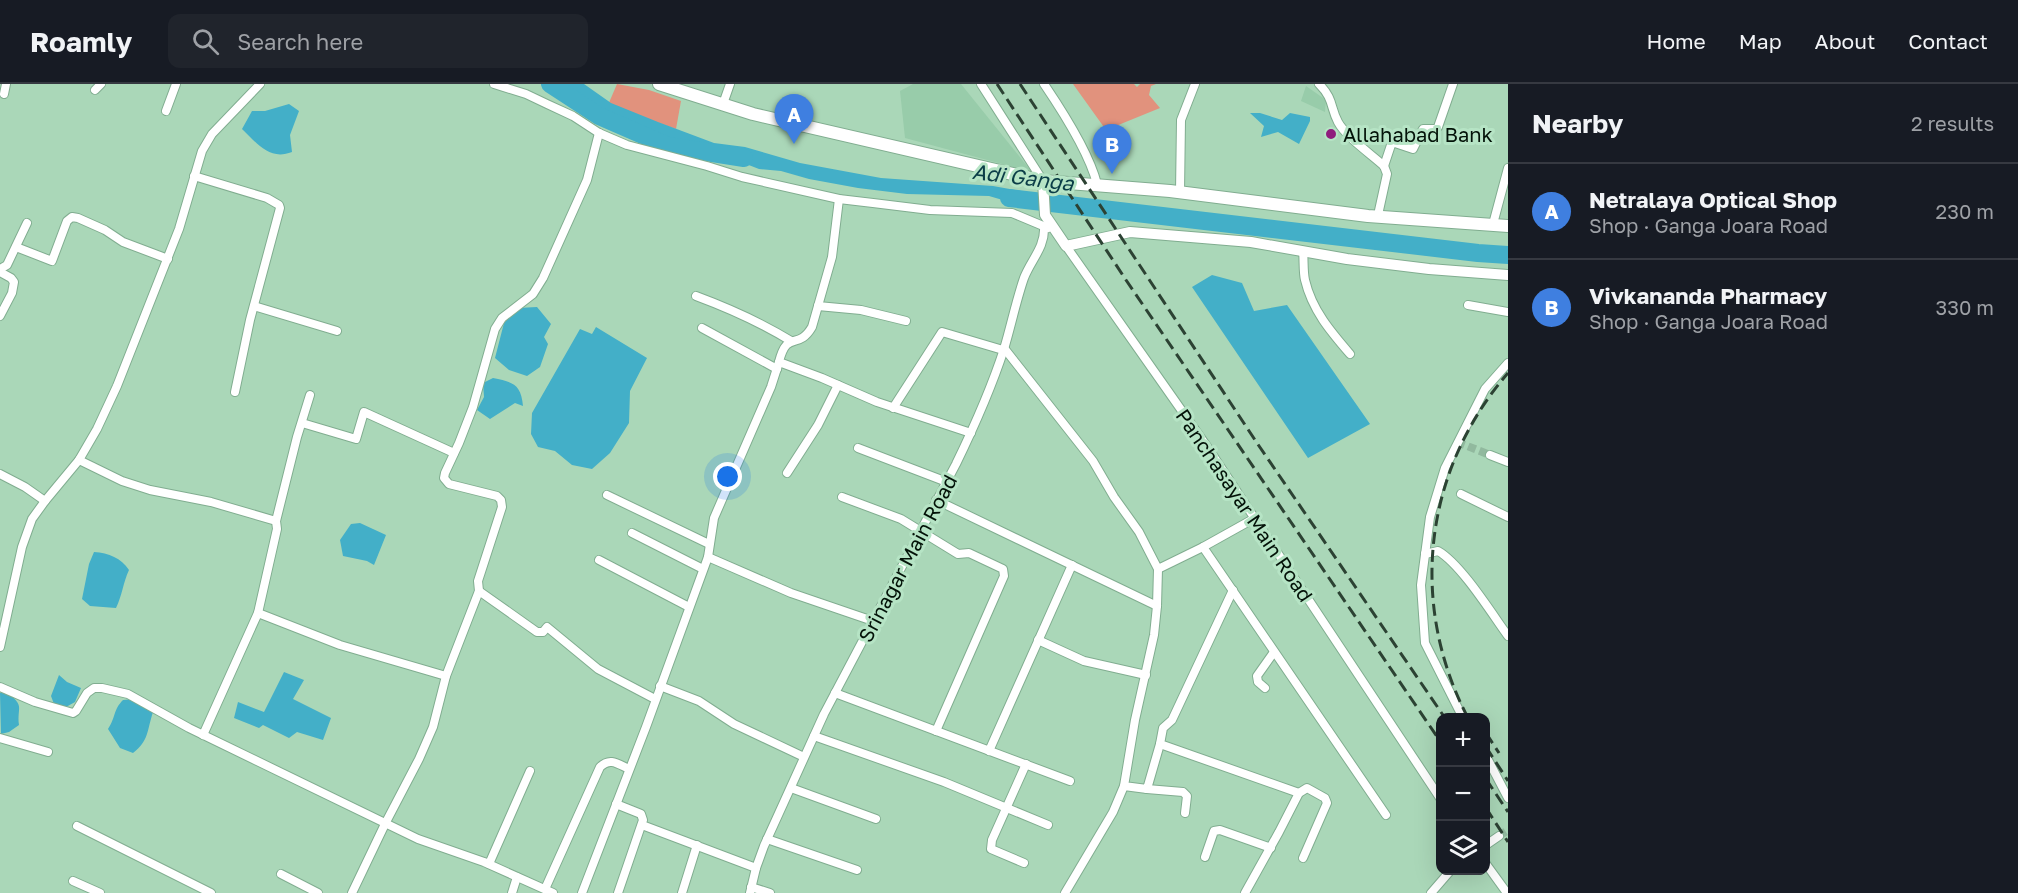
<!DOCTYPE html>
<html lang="en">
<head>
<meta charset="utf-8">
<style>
	:root { --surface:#171b24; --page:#20242c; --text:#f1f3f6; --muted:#9ea1a6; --line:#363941; --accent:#c593c0 }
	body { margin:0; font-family:"Golos Text",sans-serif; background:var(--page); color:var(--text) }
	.controls { position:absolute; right:18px; bottom:18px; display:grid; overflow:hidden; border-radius:12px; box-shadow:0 6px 24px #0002 }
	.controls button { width:54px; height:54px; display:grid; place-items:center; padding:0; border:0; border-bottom:2px solid var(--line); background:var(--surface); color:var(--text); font:30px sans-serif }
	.you { position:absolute; left:728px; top:393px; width:21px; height:21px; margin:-15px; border:4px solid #fff; border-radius:50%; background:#1a73e8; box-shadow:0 0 0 9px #1a73e833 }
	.badge { display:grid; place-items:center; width:39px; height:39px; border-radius:50%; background:var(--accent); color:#fff; font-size:20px; font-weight:700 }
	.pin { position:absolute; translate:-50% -50px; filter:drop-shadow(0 2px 3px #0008) }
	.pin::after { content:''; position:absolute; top:32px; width:21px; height:18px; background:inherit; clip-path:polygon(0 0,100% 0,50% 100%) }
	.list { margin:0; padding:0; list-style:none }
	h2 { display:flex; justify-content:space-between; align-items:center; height:78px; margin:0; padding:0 24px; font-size:26px }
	h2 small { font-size:20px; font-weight:400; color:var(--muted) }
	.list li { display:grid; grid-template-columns:39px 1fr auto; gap:18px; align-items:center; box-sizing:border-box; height:96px; padding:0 24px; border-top:2px solid var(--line) }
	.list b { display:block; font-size:22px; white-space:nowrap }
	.list p { margin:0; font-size:20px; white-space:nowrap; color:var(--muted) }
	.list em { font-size:20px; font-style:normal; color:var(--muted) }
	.icon { flex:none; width:33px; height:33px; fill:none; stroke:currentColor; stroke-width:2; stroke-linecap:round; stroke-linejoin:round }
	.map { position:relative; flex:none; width:1508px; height:809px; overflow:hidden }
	header { display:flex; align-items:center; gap:36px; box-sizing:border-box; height:84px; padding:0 30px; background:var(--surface); border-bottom:2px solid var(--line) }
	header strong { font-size:28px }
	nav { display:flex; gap:33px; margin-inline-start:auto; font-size:21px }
	.search { width:420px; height:54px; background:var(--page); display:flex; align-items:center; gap:15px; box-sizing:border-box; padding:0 21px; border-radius:12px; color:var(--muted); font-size:22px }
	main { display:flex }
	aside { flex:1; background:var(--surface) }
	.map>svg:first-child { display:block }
	.built { fill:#98ccaa }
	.green { fill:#e1927d }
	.water { fill:#43afc8 }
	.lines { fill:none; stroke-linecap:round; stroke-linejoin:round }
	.river { stroke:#43afc8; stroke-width:18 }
	.minor-tunnel { stroke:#91b99e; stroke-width:8; stroke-dasharray:8 4; stroke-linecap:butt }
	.minor-casing { stroke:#81ad90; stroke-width:10 }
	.tertiary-casing { stroke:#81ad90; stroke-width:12 }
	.secondary-casing { stroke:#81ad90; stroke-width:14 }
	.minor { stroke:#fff; stroke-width:8 }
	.tertiary { stroke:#fff; stroke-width:10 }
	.secondary { stroke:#fff; stroke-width:12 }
	.rail { stroke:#2c4233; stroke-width:3; stroke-dasharray:12 6; stroke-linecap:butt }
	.poi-dot { fill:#8f1d7d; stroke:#b6e4c5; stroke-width:2 }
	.labels { text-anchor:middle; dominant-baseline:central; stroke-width:6; stroke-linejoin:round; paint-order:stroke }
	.poi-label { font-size:20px; fill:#031208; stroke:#b6e4c5; text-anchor:start }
	.street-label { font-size:20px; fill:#031208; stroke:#b6e4c5 }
	.water-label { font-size:21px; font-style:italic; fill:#0b3d47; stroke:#b6e4c5 }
</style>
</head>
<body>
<header>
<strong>Roamly</strong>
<div class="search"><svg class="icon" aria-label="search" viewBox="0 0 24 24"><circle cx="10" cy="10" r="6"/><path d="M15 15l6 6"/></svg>Search here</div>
<nav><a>Home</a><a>Map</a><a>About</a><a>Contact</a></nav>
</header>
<main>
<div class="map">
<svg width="1508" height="809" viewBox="0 0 1508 809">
	<rect width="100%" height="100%" fill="#aad7b8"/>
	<!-- built -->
	<g class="built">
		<path d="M913 0H961L1032 88 905 54 900 7Z"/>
		<path d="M1306 2 1326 16 1325 28 1301 17Z"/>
	</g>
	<!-- green -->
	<g class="green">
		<path d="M617 0 649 6 681 17 676 45 608 21Z"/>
		<path d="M1073 0H1134L1137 3 1140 0H1156L1151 2 1149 11 1160 24 1106 46Z"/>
	</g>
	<!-- water -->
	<g class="water">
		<path d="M546 0H584L611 19 658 38 714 59 745 63 800 79 881 94 993 102 1027 108 1036 123 1030 124 989 112 907 110 858 104 809 95 781 87 759 85 710 66 692 64 656 55 595 26Z"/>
		<path d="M289 20 299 27 290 51 292 68C269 77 257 59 242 45L252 27H265Z"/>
		<path d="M1250 29H1260L1282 36 1290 29 1310 33V37L1299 60 1278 48 1261 53 1264 42Z"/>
		<path d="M1212 191 1242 199 1254 227 1287 221 1370 340 1308 374 1192 203Z"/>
		<path d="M537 223 551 240 544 253 548 260 540 283 527 292 509 286 495 274 504 239 518 224Z"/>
		<path d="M596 243 647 274 630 307 629 339 610 369 592 385 572 381 555 367 538 363 531 350 532 329 580 245 592 250Z"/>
		<path d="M493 294C513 298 521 300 523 322L515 319 490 335 477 326 484 313 483 299Z"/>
		<path d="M360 439 386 451 374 481 367 477 343 472 340 456 351 440Z"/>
		<path d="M94 468C109 469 121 474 129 486 123 499 122 512 116 524L90 522 82 515 89 480Z"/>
		<path d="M284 588 304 596 293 615 331 634 323 656 297 648 289 654 263 641 259 644 234 634 238 618 264 628Z"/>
		<path d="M59 591 67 598 81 604 75 618 66 623 54 620 51 612Z"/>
		<path d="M0 609H8C25 623 17 622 19 641L9 648 1 650Z"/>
		<path d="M135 615 153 628C147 646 149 657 133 669L120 664 108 645C116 633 113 626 123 616Z"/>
	</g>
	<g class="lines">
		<!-- river -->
		<g class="river">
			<path d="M550 0 599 32 668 62 744 74"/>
			<path d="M1009 114 1478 169 1508 171"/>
		</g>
		<!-- minor-tunnel -->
		<g class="minor-tunnel">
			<path d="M1457 358 1490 371"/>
			<path d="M1499 752 1508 746"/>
		</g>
		<!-- minor casing -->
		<g class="minor-casing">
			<g id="minor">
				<path d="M494 0 526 10 547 20 573 32 599 49 627 61 707 82 742 93 839 115 873 119 930 126 1012 129 1048 144"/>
				<path d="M981 0 1043 97"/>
				<path d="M1044 0C1063 28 1089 68 1097 100"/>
				<path d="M1319 0C1334 15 1330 23 1338 38 1346 53 1371 70 1384 82L1387 90 1378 131"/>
				<path d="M95 6 101 0"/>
				<path d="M4 10 6 0"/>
				<path d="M723 20 730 0"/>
				<path d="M166 27 176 0"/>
				<path d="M1384 82 1392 58 1413 65 1423 45H1436L1438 43 1453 0"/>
				<path d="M194 92 267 114 279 121 280 124 250 236 235 308"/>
				<path d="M1180 108 1181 36 1195 0"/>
				<path d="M839 115 832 173 812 243C798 267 787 245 779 278L822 294 877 318 971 349"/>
				<path d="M1493 140 1508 84"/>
				<path d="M1066 162 1208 364 1440 714"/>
				<path d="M16 163 52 177 67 137 72 133 78 134 105 146 123 158 168 175"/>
				<path d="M1303 167C1304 176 1303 187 1305 196 1312 226 1331 248 1350 270"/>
				<path d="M0 185 7 181 27 139"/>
				<path d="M0 188 11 194 14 198 12 209 0 232"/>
				<path d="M696 212C731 225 760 238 791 257"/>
				<path d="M1468 221 1508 228"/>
				<path d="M254 222 337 247"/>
				<path d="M818 222 861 226 906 237"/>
				<path d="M702 244 777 285"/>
				<path d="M1004 264 1093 377 1114 413 1139 448 1158 485 1203 463 1255 434"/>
				<path d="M893 324 942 248 1003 266"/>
				<path d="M302 339 356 355 364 328 454 369"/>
				<path d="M858 364 947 398"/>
				<path d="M1490 371 1508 378"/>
				<path d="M79 376 122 397 150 406 211 418 276 437"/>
				<path d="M787 389 818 341 838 301"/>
				<path d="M0 390 25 403 45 417"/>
				<path d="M1461 410 1508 433"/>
				<path d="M607 411 709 460"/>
				<path d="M842 413 901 435 958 470 969 469 1003 485 1004 492 936 647"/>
				<path d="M936 416 1157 522"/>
				<path d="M632 449 703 485"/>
				<path d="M1203 463 1386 731"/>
				<path d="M1425 470 1438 467C1461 480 1492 530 1508 552"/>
				<path d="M708 473 791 509 873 537"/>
				<path d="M599 476 689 523"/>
				<path d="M1158 485 1157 522 1154 551 1135 636 1124 702 1147 705 1160 660"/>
				<path d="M1233 506 1172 636 1163 644 1160 660 1299 709"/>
				<path d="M479 507 537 548H543L547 543 598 585 655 615"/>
				<path d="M258 529 340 561 446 592"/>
				<path d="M1038 556 1084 577 1146 591"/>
				<path d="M0 563 22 463 32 435 45 417 79 376 97 345 117 302 179 145 202 67 212 50 260 0"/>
				<path d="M660 602 699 617 734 640 804 673"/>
				<path d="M0 603 35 618 73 629 76 627 87 609 94 604H102L128 610 189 644 418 755 484 778 553 809"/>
				<path d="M1265 604 1258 598 1257 592 1274 568"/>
				<path d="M835 609 1070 697"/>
				<path d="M1463 634 1425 559 1421 501 1430 433 1445 384 1485 305 1508 279"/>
				<path d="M203 651 258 529 277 445 276 437 297 353 310 311"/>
				<path d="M814 652 944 698 1048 741"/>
				<path d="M0 654 48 668"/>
				<path d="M989 667 1072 481"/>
				<path d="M1486 672 1508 714"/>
				<path d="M791 704 876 735"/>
				<path d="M1147 705 1183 708 1187 712 1185 729"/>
				<path d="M616 720 641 730 643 736 618 809"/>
				<path d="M642 741 756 784"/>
				<path d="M77 742 211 809"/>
				<path d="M767 755 857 786"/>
				<path d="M1486 761 1499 752"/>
				<path d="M1205 773 1214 747 1220 746 1271 764"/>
				<path d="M1024 779 991 765 992 756 1026 680"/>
				<path d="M489 780 530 687"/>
				<path d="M1486 780 1507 809"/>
				<path d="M281 790 318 809"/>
				<path d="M73 797 100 809"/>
				<path d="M751 803 770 809"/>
				<path d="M545 805 600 683C610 673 618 680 629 685"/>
				<path d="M352 809 385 740 419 675 433 643 446 592 479 507 478 497 502 423 501 416 497 412 449 400 444 394 445 389 459 359 473 323 495 245 502 234 533 210 543 194 587 96 599 49"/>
				<path d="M512 809 517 793"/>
				<path d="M582 809 646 643 708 473 714 434 771 303 779 278"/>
				<path d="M682 809 697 761"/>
				<path d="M750 809 756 784 764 762 824 630 956 380C974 343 991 305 1004 265 1011 242 1016 217 1024 194 1031 176 1045 163 1044 144"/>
				<path d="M1065 809 1113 728 1124 702"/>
				<path d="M1245 809 1279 748 1299 709 1307 704 1325 714 1327 719 1303 774"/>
				<path d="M1431 809 1451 786"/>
			</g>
		</g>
		<!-- tertiary casing -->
		<g class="tertiary-casing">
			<path id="tertiary" d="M1043 97 1045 131 1066 162 1130 148 1251 158 1347 175 1429 185 1508 191"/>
		</g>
		<!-- secondary casing -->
		<g class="secondary-casing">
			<path id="secondary" d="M659 0 753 30 1043 97 1170 107 1368 132 1508 142"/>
		</g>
		<!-- minor -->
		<use href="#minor" class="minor"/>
		<!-- tertiary -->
		<use href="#tertiary" class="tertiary"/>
		<!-- secondary -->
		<use href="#secondary" class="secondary"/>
		<!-- rail -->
		<g class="rail">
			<path d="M997 0 1126 196 1440 657"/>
			<path d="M1020 0 1257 359 1445 634"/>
			<path d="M1468 634C1408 519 1424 386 1508 289"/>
			<path d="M1486 649 1499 669"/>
			<path d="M1486 663 1508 697"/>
			<path d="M1486 695 1508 728"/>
			<path d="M1486 724 1508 758"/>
		</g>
	</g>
	<!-- markers -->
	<circle class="poi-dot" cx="1331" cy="50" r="6"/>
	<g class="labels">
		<!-- poi labels -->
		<g class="poi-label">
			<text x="1343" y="50">Allahabad Bank</text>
		</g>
		<!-- street labels -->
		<g class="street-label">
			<text transform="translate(1245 421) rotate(56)">Panchasayar Main Road</text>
			<text transform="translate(907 474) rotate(-62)">Srinagar Main Road</text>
		</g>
		<!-- water labels -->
		<g class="water-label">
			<text transform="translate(1023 93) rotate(7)">Adi Ganga</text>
		</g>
	</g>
</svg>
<div class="controls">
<button>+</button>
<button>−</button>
<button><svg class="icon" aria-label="layers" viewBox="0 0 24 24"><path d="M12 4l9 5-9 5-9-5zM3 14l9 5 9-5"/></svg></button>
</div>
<div class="you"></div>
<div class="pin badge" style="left:794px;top:60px;background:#3f7fe0">A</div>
<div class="pin badge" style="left:1112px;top:90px;background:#3f7fe0">B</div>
</div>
<aside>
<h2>Nearby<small>2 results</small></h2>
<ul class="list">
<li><span class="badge" style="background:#3f7fe0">A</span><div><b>Netralaya Optical Shop</b><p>Shop · Ganga Joara Road</p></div><em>230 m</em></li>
<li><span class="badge" style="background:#3f7fe0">B</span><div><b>Vivkananda Pharmacy</b><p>Shop · Ganga Joara Road</p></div><em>330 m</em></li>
</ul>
</aside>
</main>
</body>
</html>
